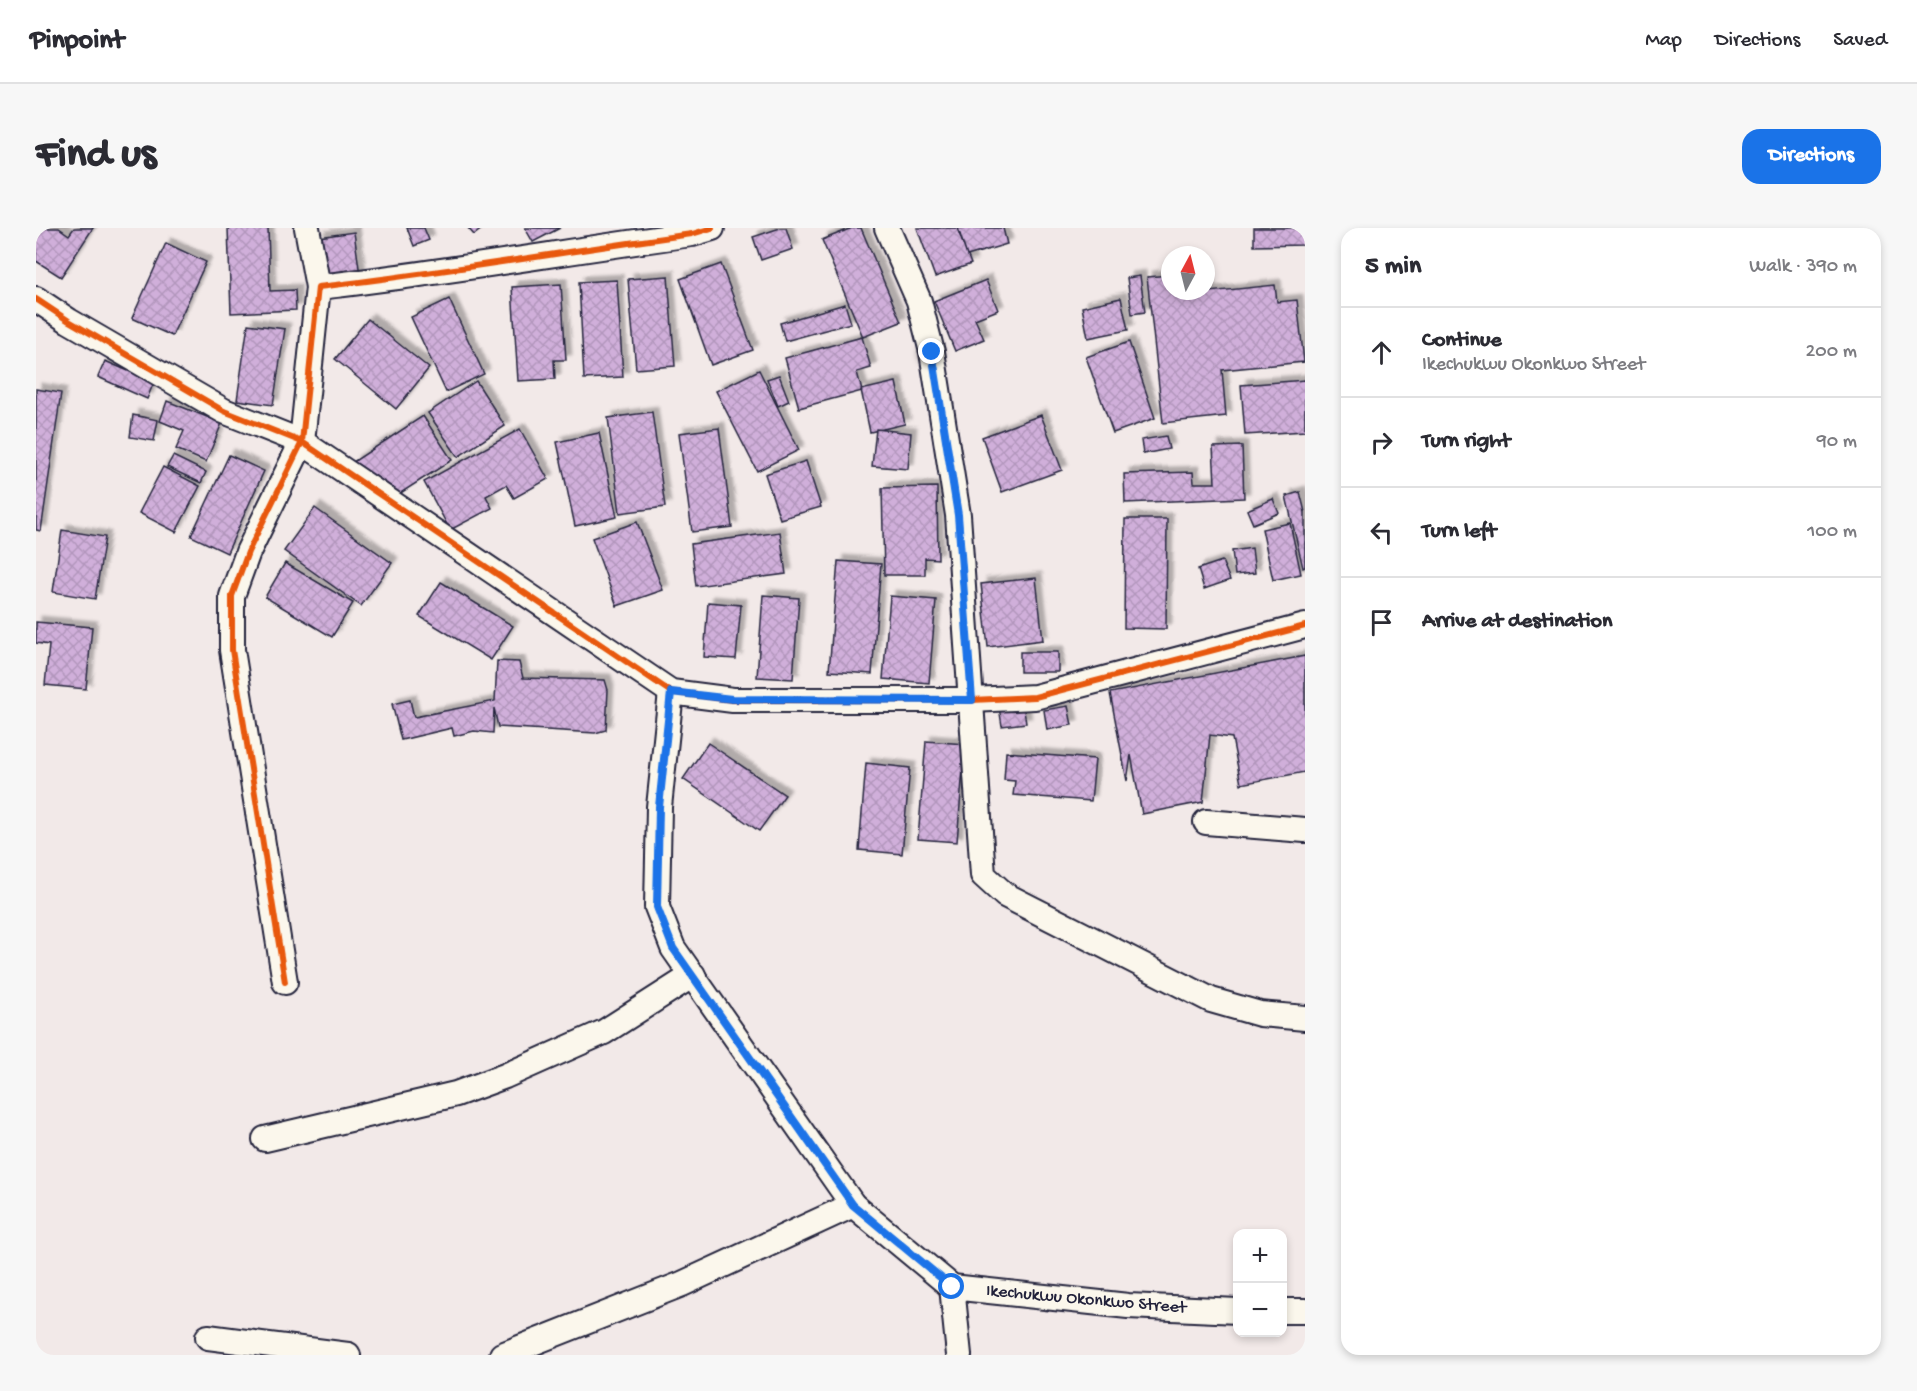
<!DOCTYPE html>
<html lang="en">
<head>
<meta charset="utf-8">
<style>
	:root { --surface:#fff; --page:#f7f7f7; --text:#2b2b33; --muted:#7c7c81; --line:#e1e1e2; --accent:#1a73e8 }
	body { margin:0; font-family:"Gochi Hand",sans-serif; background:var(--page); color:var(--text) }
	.controls { position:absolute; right:18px; bottom:18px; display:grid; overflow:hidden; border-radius:12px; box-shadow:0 3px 9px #0003 }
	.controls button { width:54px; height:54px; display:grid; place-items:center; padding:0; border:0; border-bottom:2px solid var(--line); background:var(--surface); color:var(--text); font:30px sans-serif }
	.compass { position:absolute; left:1125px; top:18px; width:54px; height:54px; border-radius:50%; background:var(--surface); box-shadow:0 3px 9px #0003; rotate:7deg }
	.stop { position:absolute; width:18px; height:18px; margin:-14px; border:4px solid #1a73e8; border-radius:50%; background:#fff }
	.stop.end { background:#1a73e8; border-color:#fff; box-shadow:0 2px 6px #0008 }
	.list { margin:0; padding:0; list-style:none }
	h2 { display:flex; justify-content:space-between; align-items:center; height:78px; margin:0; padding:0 24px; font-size:26px }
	h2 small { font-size:20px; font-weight:400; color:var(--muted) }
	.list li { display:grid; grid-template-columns:39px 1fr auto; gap:18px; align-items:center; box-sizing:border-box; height:90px; padding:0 24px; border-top:2px solid var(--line) }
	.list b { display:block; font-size:22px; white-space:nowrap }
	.list p { margin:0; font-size:20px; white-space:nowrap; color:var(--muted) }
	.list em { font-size:20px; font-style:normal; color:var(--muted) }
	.icon { flex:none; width:33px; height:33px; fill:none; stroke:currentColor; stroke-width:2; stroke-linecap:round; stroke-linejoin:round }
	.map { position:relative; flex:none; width:1269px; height:1127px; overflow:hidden; border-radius:18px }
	header { display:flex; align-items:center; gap:36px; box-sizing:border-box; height:84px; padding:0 30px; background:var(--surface); border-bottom:2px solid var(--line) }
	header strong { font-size:28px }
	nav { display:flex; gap:33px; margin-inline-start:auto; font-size:21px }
	.intro { display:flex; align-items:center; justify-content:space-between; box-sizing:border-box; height:144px; padding:0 36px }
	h1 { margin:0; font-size:42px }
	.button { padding:15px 27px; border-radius:18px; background:var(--accent); color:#fff; font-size:21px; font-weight:700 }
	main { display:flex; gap:36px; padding:0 36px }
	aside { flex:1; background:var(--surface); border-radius:18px; box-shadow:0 3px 9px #0003 }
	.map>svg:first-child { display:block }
	.building { fill:url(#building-cross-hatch); stroke:#22223b; stroke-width:1.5; filter:url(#shadow) }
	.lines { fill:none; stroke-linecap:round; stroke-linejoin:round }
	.minor-casing { stroke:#22223b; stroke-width:28 }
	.minor { stroke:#fbf7ec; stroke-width:24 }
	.cycleway-casing { stroke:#fbf7ec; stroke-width:10 }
	.cycleway { stroke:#e8590c; stroke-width:6 }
	.route { stroke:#1a73e8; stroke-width:8 }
	.labels { text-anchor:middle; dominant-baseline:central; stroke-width:6; stroke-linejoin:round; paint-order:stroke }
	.street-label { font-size:18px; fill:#22223b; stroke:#fbf7ec }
</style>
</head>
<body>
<header>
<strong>Pinpoint</strong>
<nav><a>Map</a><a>Directions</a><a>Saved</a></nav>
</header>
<div class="intro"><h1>Find us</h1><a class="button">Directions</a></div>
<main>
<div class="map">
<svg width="1269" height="1127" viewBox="0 0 1269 1127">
	<defs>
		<pattern id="building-cross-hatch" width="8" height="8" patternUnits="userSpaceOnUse" patternTransform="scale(1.5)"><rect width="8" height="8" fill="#d0afda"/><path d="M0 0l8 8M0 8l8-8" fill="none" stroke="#b296bc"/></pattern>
		<filter id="shadow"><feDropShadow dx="5.5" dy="-5.5" stdDeviation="1.5" flood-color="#0004"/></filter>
	</defs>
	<rect width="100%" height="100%" fill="#f2e9e8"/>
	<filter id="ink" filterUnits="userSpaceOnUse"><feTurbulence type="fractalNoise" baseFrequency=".0167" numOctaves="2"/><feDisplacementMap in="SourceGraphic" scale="12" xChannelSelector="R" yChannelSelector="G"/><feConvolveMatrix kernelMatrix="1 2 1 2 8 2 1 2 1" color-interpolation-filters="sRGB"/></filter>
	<g filter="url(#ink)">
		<!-- building -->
		<g class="building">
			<path d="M0 0H23L33 7 38 0H57L25 49 0 33Z"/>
			<path d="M192 0H232L234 63 259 62 260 82 195 85Z"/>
			<path d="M371 0H388L393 12 378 18Z"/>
			<path d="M432 0H447L438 7Z"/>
			<path d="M489 0H524L497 14Z"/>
			<path d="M744 0H750L757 21 725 32 717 9Z"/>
			<path d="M816 0H825L865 94 827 109 786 12Z"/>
			<path d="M881 0H921L935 36 899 49Z"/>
			<path d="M922 0H967L971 16 931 28Z"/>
			<path d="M1218 0H1269V17L1218 18Z"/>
			<path d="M318 4 324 47 289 52 283 9Z"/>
			<path d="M130 15 170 34 136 108 96 90Z"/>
			<path d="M685 36 717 122 675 137 644 51Z"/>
			<path d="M1171 43 1173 64 1239 57 1241 74 1261 72 1268 134 1186 142 1190 188 1127 195 1111 49 1134 47V63H1170Z"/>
			<path d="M632 48 639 138 600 141 592 51Z"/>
			<path d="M1104 48 1109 84 1096 86 1091 50Z"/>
			<path d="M581 52 587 149 548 151 543 54Z"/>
			<path d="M950 52 962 82 939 91 948 111 919 123 898 73Z"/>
			<path d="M525 56 530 132H518L519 151 482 153 476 59Z"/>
			<path d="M1085 70 1092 102 1052 110 1046 79Z"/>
			<path d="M413 71 448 146 410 164 375 89Z"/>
			<path d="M809 76 815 95 749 113 744 95Z"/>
			<path d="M332 91 393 140 360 181 299 131Z"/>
			<path d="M212 96 249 101 237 177 201 172Z"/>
			<path d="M826 109 835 140 821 144 826 163 763 180 749 130Z"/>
			<path d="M1093 114 1119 190 1077 205 1050 129Z"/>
			<path d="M69 133 118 154 111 171 62 149Z"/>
			<path d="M723 142 763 222 721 243 680 163Z"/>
			<path d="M743 147 753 173 742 178 731 151Z"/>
			<path d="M1269 152V203L1209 207 1205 157Z"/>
			<path d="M440 153 469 198 422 229 392 185Z"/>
			<path d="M860 154 869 196 834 204 825 162Z"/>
			<path d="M0 161 25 165 5 303 0 302Z"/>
			<path d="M131 173 186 195 170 234 140 221 148 203 124 193Z"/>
			<path d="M616 184 629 279 584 285 572 190Z"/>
			<path d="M97 187 122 192 118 213 94 209Z"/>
			<path d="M1005 187 1026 242 966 264 946 209Z"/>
			<path d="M387 188 416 232 346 277 317 234Z"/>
			<path d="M683 200 696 299 656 304 643 205Z"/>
			<path d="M484 201 512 251 478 270 470 257 450 268 456 280 414 302 388 254Z"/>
			<path d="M840 201 875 205 872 241 836 238Z"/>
			<path d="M563 205 581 289 539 298 521 214Z"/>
			<path d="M1130 208 1133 221 1107 226 1105 212Z"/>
			<path d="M1206 218 1208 270 1089 275 1088 246 1157 244 1158 255H1179L1177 219Z"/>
			<path d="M193 227 228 243 191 325 155 308Z"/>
			<path d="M137 228 170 244 165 255 131 239Z"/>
			<path d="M770 233 785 279 744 291 729 246Z"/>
			<path d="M127 239 164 258 140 304 103 285Z"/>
			<path d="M901 259 902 331 889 330V347H848L846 260Z"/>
			<path d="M1264 264 1269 284V339L1267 340 1250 268Z"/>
			<path d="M1237 271 1243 285 1217 296 1211 282Z"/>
			<path d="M279 280 356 335 325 378 248 323Z"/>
			<path d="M1089 291H1131L1130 401 1088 400Z"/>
			<path d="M601 294 627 362 581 378 556 310Z"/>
			<path d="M1254 295 1265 346 1237 352 1226 301Z"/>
			<path d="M26 302 69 309 59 371 17 364Z"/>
			<path d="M744 304 750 346 660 358 655 316Z"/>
			<path d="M1216 320 1219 345 1199 347 1196 323Z"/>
			<path d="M802 333 845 336 836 446 793 443Z"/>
			<path d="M1186 333 1194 352 1168 361 1162 341Z"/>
			<path d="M249 335 317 375 296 409 229 369Z"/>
			<path d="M1000 350 1007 412 952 419 945 356Z"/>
			<path d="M405 354 477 398 455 432 383 388Z"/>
			<path d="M727 367 763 370 757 451 721 449Z"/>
			<path d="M854 368 900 372 893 455 847 451Z"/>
			<path d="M672 374 705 377 700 431 668 429Z"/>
			<path d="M0 394 56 399 50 461 9 457 13 417 0 415Z"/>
			<rect x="984" y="424" width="38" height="20"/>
			<path d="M1269 428V544L1205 556 1196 510 1174 507 1167 574 1106 586 1095 527 1091 553 1074 465Z"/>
			<path d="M461 433 483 434 487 450 569 452 572 462 570 502 559 505 462 499 458 480 457 505 438 503 418 508 416 500 365 512 356 476 374 472 378 489 459 473Z"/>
			<path d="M987 476 990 495 966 498 963 479Z"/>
			<path d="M1032 478 1036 497 1011 502 1008 482Z"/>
			<path d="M890 513 929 516 921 614 882 611Z"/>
			<path d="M672 515 749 567 723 603 647 551Z"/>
			<path d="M970 524 1059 531 1055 573 977 567 979 553 968 552Z"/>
			<path d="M830 535 874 540 866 626 823 622Z"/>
		</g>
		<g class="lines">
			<!-- minor casing -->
			<g class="minor-casing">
				<g id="minor">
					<path d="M271 0 282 59"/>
					<path d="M851 0 883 73 896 124 922 287 947 647 969 667 1175 772 1224 786 1269 790"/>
					<path d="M0 71 33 93 188 183 266 214 635 464 697 472H936L999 469 1269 398"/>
					<path d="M635 464 623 579 621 679 637 720 817 977 916 1059 1092 1078 1202 1083"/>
					<path d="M1170 594 1269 602"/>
					<path d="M249 754 196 422V368L212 324 266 214 282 59C407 45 531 23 656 6L676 0"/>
					<path d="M229 911 420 866 469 848 568 804 657 747"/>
					<path d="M916 1059 923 1127"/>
					<path d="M1246 1083H1269"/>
					<path d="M172 1109 312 1127"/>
					<path d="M466 1127 646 1056 817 977"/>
				</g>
			</g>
			<!-- minor -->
			<use href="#minor" class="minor"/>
			<!-- cycleway casing -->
			<g class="cycleway-casing">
				<g id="cycleway">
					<path d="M0 71 33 93 188 183 266 214 635 464 697 472H936L999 469 1269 398"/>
					<path d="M249 754 196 422V368L212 324 266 214 282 59C407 45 531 23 656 6L676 0"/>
				</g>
			</g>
			<!-- cycleway -->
			<use href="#cycleway" class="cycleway"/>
		</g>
	</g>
	<g class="lines" filter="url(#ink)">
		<!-- route -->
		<path class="route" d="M896 124 922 287 936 472 696 471 635 464 623 579 621 679 637 720 817 977 916 1059"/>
	</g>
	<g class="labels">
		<!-- street labels -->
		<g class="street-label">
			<text transform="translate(1050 1072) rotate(5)">Ikechukwu Okonkwo Street</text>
		</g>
	</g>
</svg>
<div class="controls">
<button>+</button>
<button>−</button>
</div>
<svg class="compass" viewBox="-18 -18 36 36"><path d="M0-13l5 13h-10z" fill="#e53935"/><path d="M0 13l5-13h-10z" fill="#7c7c81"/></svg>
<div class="stop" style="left:916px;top:1059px"></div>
<div class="stop end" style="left:896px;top:124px"></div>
</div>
<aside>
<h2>5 min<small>Walk · 390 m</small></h2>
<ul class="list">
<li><svg class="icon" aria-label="ahead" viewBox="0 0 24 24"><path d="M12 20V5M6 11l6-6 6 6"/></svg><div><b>Continue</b><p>Ikechukwu Okonkwo Street</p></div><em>200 m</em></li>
<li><svg class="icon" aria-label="right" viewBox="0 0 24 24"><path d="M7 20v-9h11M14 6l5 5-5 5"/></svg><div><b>Turn right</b></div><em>90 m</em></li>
<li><svg class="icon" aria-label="left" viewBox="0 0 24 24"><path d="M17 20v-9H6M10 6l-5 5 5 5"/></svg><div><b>Turn left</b></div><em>100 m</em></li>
<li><svg class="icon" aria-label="arrive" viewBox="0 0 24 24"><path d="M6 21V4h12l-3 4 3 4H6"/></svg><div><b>Arrive at destination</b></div></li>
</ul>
</aside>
</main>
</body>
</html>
